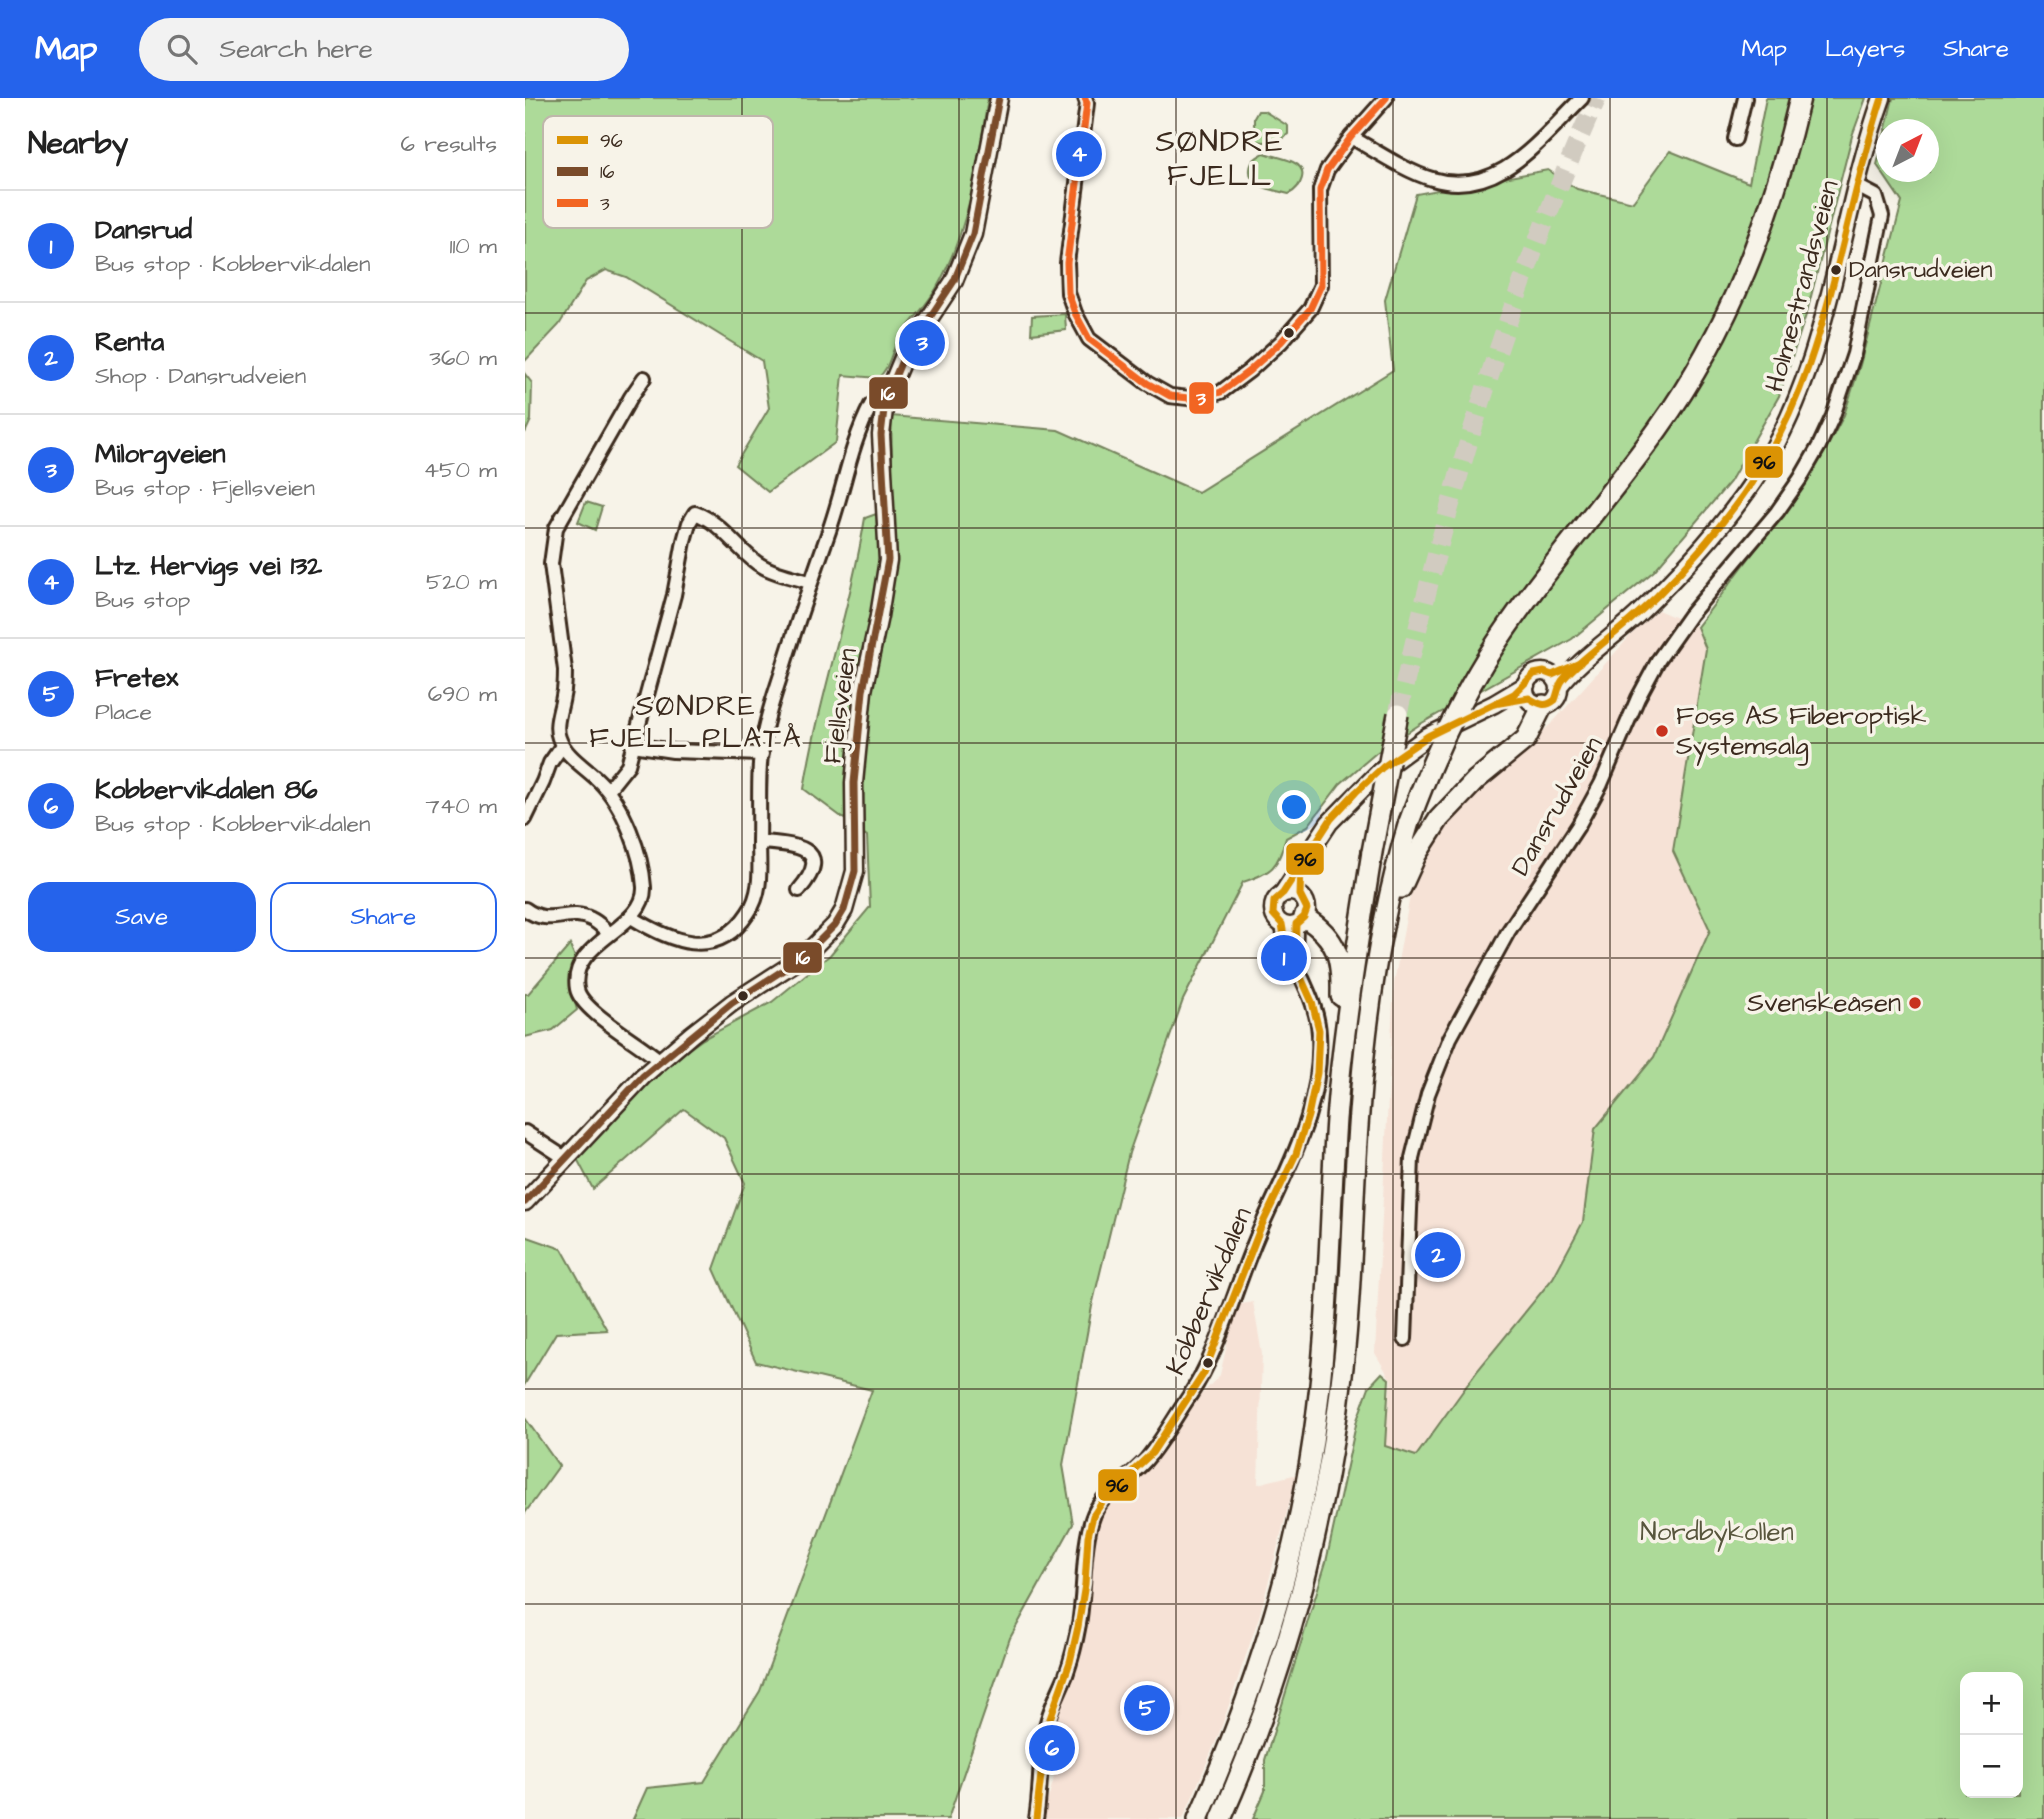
<!DOCTYPE html>
<html lang="en">
<head>
<meta charset="utf-8">
<style>
	:root { --surface:#fff; --page:#f2f2f2; --text:#222; --muted:#767676; --line:#e0e0e0; --accent:#2563eb }
	body { margin:0; font-family:"Architects Daughter",sans-serif; background:var(--page); color:var(--text) }
	.controls { position:absolute; right:21px; bottom:21px; display:grid; overflow:hidden; border-radius:14px; box-shadow:0 7px 28px #0002 }
	.controls button { width:63px; height:63px; display:grid; place-items:center; padding:0; border:0; border-bottom:2px solid var(--line); background:var(--surface); color:var(--text); font:35px sans-serif }
	.compass { position:absolute; left:1351px; top:21px; width:63px; height:63px; border-radius:50%; background:var(--surface); box-shadow:0 7px 28px #0002; rotate:42deg }
	.you { position:absolute; left:770px; top:710px; width:24px; height:24px; margin:-18px; border:5px solid #fff; border-radius:50%; background:#1a73e8; box-shadow:0 0 0 10px #1a73e833 }
	.badge { display:grid; place-items:center; width:46px; height:46px; border-radius:50%; background:var(--accent); color:#fff; font-size:23px; font-weight:700 }
	.pin { position:absolute; translate:-50% -50%; border:4px solid #fff; box-shadow:0 2px 7px #0006 }
	.list { margin:0; padding:0; list-style:none }
	h2 { display:flex; justify-content:space-between; align-items:center; height:91px; margin:0; padding:0 28px; font-size:30px }
	h2 small { font-size:23px; font-weight:400; color:var(--muted) }
	.list li { display:grid; grid-template-columns:46px 1fr auto; gap:21px; align-items:center; box-sizing:border-box; height:112px; padding:0 28px; border-top:2px solid var(--line) }
	.list b { display:block; font-size:26px; white-space:nowrap }
	.list p { margin:0; font-size:23px; white-space:nowrap; color:var(--muted) }
	.list em { font-size:23px; font-style:normal; color:var(--muted) }
	.actions { display:flex; gap:14px; padding:21px 28px }
	.actions a { flex:1; padding:16px 0; border:2px solid var(--accent); border-radius:21px; text-align:center; font-size:24px; color:var(--accent) }
	.actions .main { background:var(--accent); color:#fff }
	.icon { flex:none; width:38px; height:38px; fill:none; stroke:currentColor; stroke-width:2; stroke-linecap:round; stroke-linejoin:round }
	.map { position:relative; flex:none; width:1519px; height:1721px; overflow:hidden }
	header { display:flex; align-items:center; gap:42px; box-sizing:border-box; height:98px; padding:0 35px; background:var(--accent); color:#fff }
	header strong { font-size:33px }
	nav { display:flex; gap:38px; margin-inline-start:auto; font-size:24px }
	.search { width:490px; height:63px; background:var(--page); display:flex; align-items:center; gap:18px; box-sizing:border-box; padding:0 24px; border-radius:38px; color:var(--muted); font-size:26px }
	main { display:flex }
	aside { flex:1; background:var(--surface) }
	.map>svg:first-child { display:block }
	.built { fill:#f6e2d6 }
	.green { fill:#adda99; stroke:#74825c; stroke-width:2; fill-rule:evenodd }
	.lines { fill:none; stroke-linecap:round; stroke-linejoin:round }
	.highway-tunnel { stroke:#d1cbc0; stroke-width:19; stroke-dasharray:19 10; stroke-linecap:butt }
	.minor-casing { stroke:#3b2a1e; stroke-width:18 }
	.major-casing { stroke:#3b2a1e; stroke-width:21 }
	.highway-casing { stroke:#3b2a1e; stroke-width:24 }
	.minor { stroke:#f7f3e8; stroke-width:12 }
	.major { stroke:#f7f3e8; stroke-width:16 }
	.highway { stroke:#f7f3e8; stroke-width:19 }
	.highway-bridge-casing { stroke:#3b2a1e; stroke-width:24; stroke-linecap:butt }
	.highway-bridge { stroke:#f7f3e8; stroke-width:19 }
	.bus-1-casing { stroke:#f7f3e8; stroke-width:12 }
	.bus-2-casing { stroke:#f7f3e8; stroke-width:12 }
	.bus-3-casing { stroke:#f7f3e8; stroke-width:12 }
	.bus-1 { stroke:#db9304; stroke-width:7 }
	.bus-2 { stroke:#7a4b2a; stroke-width:7 }
	.bus-3 { stroke:#f26522; stroke-width:7 }
	.grid { fill:none; stroke:#3b2a1e; stroke-width:2; stroke-opacity:0.55 }
	.bus-dot { fill:#3b2a1e; stroke:#f7f3e8; stroke-width:2.5 }
	.poi-dot { fill:#c8321e; stroke:#f7f3e8; stroke-width:2.5 }
	.labels { text-anchor:middle; dominant-baseline:central; stroke-width:7; stroke-linejoin:round; paint-order:stroke }
	.bus-label { font-size:24px; fill:#3b2a1e; stroke:#f7f3e8; text-anchor:start }
	.street-label { font-size:26px; fill:#3b2a1e; stroke:#f7f3e8 }
	.poi-label { font-size:26px; fill:#3b2a1e; stroke:#f7f3e8; text-anchor:start }
	.park-label { font-size:26px; fill:#58563d; stroke:#f7f3e8 }
	.neighbourhood-label { font-size:28px; letter-spacing:2px; fill:#3b2a1e; stroke:#f7f3e8 }
	.quarter-label { font-size:30px; letter-spacing:2px; fill:#3b2a1e; stroke:#f7f3e8 }
	.key { fill:#f7f3e8; stroke:#bfb7ab; stroke-width:2 }
	.key-label { font-size:19px; fill:#3b2a1e }
	.line-badge { stroke:#f7f3e8; stroke-width:2.5 }
	.badge-label { font-size:19px; text-anchor:middle; font-weight:bold; fill:#fff }
	.pale-badge-label { font-size:19px; text-anchor:middle; font-weight:bold; fill:#111 }
</style>
</head>
<body>
<header>
<strong>Map</strong>
<div class="search"><svg class="icon" aria-label="search" viewBox="0 0 24 24"><circle cx="10" cy="10" r="6"/><path d="M15 15l6 6"/></svg>Search here</div>
<nav><a>Map</a><a>Layers</a><a>Share</a></nav>
</header>
<main>
<aside>
<h2>Nearby<small>6 results</small></h2>
<ul class="list">
<li><span class="badge">1</span><div><b>Dansrud</b><p>Bus stop · Kobbervikdalen</p></div><em>110 m</em></li>
<li><span class="badge">2</span><div><b>Renta</b><p>Shop · Dansrudveien</p></div><em>360 m</em></li>
<li><span class="badge">3</span><div><b>Milorgveien</b><p>Bus stop · Fjellsveien</p></div><em>450 m</em></li>
<li><span class="badge">4</span><div><b>Ltz. Hervigs vei 132</b><p>Bus stop</p></div><em>520 m</em></li>
<li><span class="badge">5</span><div><b>Fretex</b><p>Place</p></div><em>690 m</em></li>
<li><span class="badge">6</span><div><b>Kobbervikdalen 86</b><p>Bus stop · Kobbervikdalen</p></div><em>740 m</em></li>
</ul>
<div class="actions"><a class="main">Save</a><a>Share</a></div>
</aside>
<div class="map">
<svg width="1519" height="1721" viewBox="0 0 1519 1721">
	<rect width="100%" height="100%" fill="#f7f3e8"/>
	<filter id="ink" filterUnits="userSpaceOnUse"><feTurbulence type="fractalNoise" baseFrequency=".0143" numOctaves="2"/><feDisplacementMap in="SourceGraphic" scale="14" xChannelSelector="R" yChannelSelector="G"/><feConvolveMatrix kernelMatrix="1 2 1 2 8 2 1 2 1" color-interpolation-filters="sRGB"/></filter>
	<g filter="url(#ink)">
		<!-- built -->
		<g class="built">
			<path d="M1133 512 1172 529 1181 551 1148 753 1185 832 1129 959 1070 1031 1058 1124 1028 1180 953 1272 891 1358 860 1348 866 1282 850 1255 869 885 885 798 903 751 932 710 1028 624 1106 537Z"/>
			<path d="M728 1204 737 1256 733 1386 772 1376 735 1516 694 1636 658 1721H517L528 1684 532 1651 530 1618 547 1572 566 1447 576 1417 584 1400 626 1364 671 1302 695 1277 711 1207Z"/>
		</g>
		<!-- green -->
		<g class="green">
			<path d="M0 0H463C453 65 444 133 411 191 400 210 384 225 373 243 365 256 365 270 353 280L318 277 311 344 243 394 210 367 244 310 237 263 101 179 81 172 61 183 34 227 0 263Z"/>
			<path d="M1241 0H1341L1327 38 1282 214 1254 298 1205 384 1129 473 1047 541 897 625 851 655 815 686 783 728 761 740C752 770 748 774 718 784L658 902 604 1055 567 1208 538 1367 548 1426 485 1540 423 1721H108L122 1690 179 1684 235 1593 347 1292 231 1264 189 1171 220 1085 199 1040 159 1011 68 1091 50 1057 136 971 178 941 247 904 305 857 345 809 342 738 279 691C294 599 325 512 340 420L368 410 366 318 533 332 673 394 868 272 860 202 891 96 1023 72 1052 91 1108 104 1145 53 1224 85Z"/>
			<path d="M1368 0H1519V1721H728L740 1693V1662L801 1464 832 1322 844 1289 857 1275 864 1281 860 1348 891 1358 953 1272 1028 1180 1058 1124 1070 1031 1129 959 1185 832 1148 753 1181 551 1172 529 1274 394 1299 355 1319 317 1335 267 1377 104 1352 67ZM1362 32H1404V74H1362ZM1440 1579H1493V1695H1440Z"/>
			<path d="M733 13H739L763 28V36L751 45 728 43 724 37 729 28V20Z"/>
			<path d="M739 55C748 58 760 60 768 64 785 72 776 89 764 96 750 92 723 90 725 71 726 62 732 59 739 55Z"/>
			<path d="M540 216 541 232 506 236 507 218Z"/>
			<path d="M0 276 7 285 6 322 0 335Z"/>
			<path d="M61 404 77 409 70 432 53 424Z"/>
			<path d="M45 847 50 859 45 885 52 912 28 932 0 939V896H3Z"/>
			<path d="M0 1138 37 1151 82 1232 31 1235 0 1286Z"/>
			<path d="M0 1320 34 1368 0 1415Z"/>
		</g>
		<g class="lines">
			<!-- highway-tunnel -->
			<path class="highway-tunnel" d="M873 616C919 406 983 197 1072 0"/>
			<!-- minor casing -->
			<g class="minor-casing">
				<g id="minor">
					<path d="M560 0 562 5 542 165 543 195 550 215 564 241 622 285 645 298 673 301 696 294 724 273 756 244 785 211 796 187 795 92 802 72 826 39 861 0"/>
					<path d="M826 39C849 52 882 74 907 81 973 101 1015 41 1057 0"/>
					<path d="M1210 41 1220 0"/>
					<path d="M119 280 106 299 31 430 26 466 40 572C40 581 40 590 38 598 36 612 29 627 34 640 40 658 61 670 74 683 98 706 117 756 119 789 121 831 43 843 52 891 56 913 115 945 135 963"/>
					<path d="M108 647 148 653 237 656"/>
					<path d="M83 692 103 667 149 497 159 443 164 425 170 415C196 424 211 450 232 465 247 475 267 479 285 484"/>
					<path d="M0 721 18 684 25 665 37 648"/>
					<path d="M234 744C268 746 311 749 274 792"/>
					<path d="M0 811C25 830 43 809 66 821 73 824 78 830 84 835"/>
					<path d="M106 819C145 843 191 864 223 815 238 794 234 767 234 743 235 710 232 674 238 641 242 617 251 593 258 570 272 524 288 479 304 433 319 391 325 347 346 307L360 303"/>
					<path d="M770 859 771 826"/>
					<path d="M0 1034 40 1060"/>
					<path d="M880 1241 887 1060 903 996 925 940 983 834 1053 728 1076 686 1113 600 1134 561 1165 517 1252 414 1275 381 1294 348 1308 318 1329 256 1357 118 1351 98 1330 87"/>
					<path d="M511 1721C517 1688 513 1653 523 1621 527 1606 535 1592 541 1577 547 1560 551 1543 554 1526 560 1492 557 1445 569 1416 579 1393 604 1381 620 1363 637 1343 650 1319 665 1297 694 1252 707 1200 727 1151 755 1080 799 1017 794 936 792 896 763 864 757 826"/>
				</g>
			</g>
			<!-- major casing -->
			<g class="major-casing">
				<g id="major">
					<circle cx="1017" cy="591" r="17"/>
					<path d="M1034 588C1056 560 1086 541 1112 517 1157 474 1203 424 1236 372 1307 259 1313 123 1357 0"/>
					<circle cx="765" cy="811" r="17"/>
					<path d="M758 795 804 725 854 674 903 638 969 606 1001 587"/>
					<path d="M0 1104 118 978 167 936 207 905 277 860 310 827 319 812 330 773 329 685 338 593 354 518 363 462 356 337 360 303 378 260 429 183 448 136 474 0"/>
				</g>
			</g>
			<!-- highway casing -->
			<g class="highway-casing">
				<g id="highway">
					<path d="M961 561C1012 480 1078 408 1133 331 1205 231 1247 119 1275 0"/>
					<path d="M876 790 891 757 914 721 951 682 1001 641 1018 607"/>
					<path d="M779 819C813 840 817 861 816 898"/>
					<path d="M673 1721C727 1600 769 1474 788 1343 804 1236 804 1128 811 1021 818 932 833 842 847 754"/>
					<path d="M696 1721C760 1577 801 1426 818 1269 828 1185 827 1100 834 1015 841 917 855 819 884 724"/>
				</g>
			</g>
			<!-- minor -->
			<use href="#minor" class="minor"/>
			<!-- major -->
			<use href="#major" class="major"/>
			<!-- highway -->
			<use href="#highway" class="highway"/>
			<!-- highway-bridge casing -->
			<g class="highway-bridge-casing">
				<g id="highway-bridge">
					<path d="M884 724C905 667 929 613 961 561"/>
					<path d="M847 754 873 616"/>
				</g>
			</g>
			<!-- highway-bridge -->
			<use href="#highway-bridge" class="highway-bridge"/>
			<!-- bus-1 casing -->
			<g class="bus-1-casing">
				<g id="bus-1">
					<path d="M969 606 1004 600C1014 606 1020 610 1030 602 1033 595 1033 589 1037 583 1047 570 1060 560 1072 550 1093 533 1113 516 1132 498 1163 467 1192 433 1218 397 1303 280 1313 134 1357 0"/>
					<path d="M770 863 771 826 779 819 782 811 775 797 776 768"/>
					<path d="M511 1721 521 1632 545 1564 553 1529 560 1486 563 1438 568 1418 582 1397 627 1355 679 1275 735 1131 771 1056 783 1018 792 975 794 932 787 904 760 844 757 826 748 816 749 803 758 795 806 721 831 694 858 669 903 638 989 596 1009 576 1019 574 1027 577 1055 565"/>
				</g>
			</g>
			<!-- bus-2 casing -->
			<g class="bus-2-casing">
				<path id="bus-2" d="M0 1104 118 978 207 905 277 860 310 827 319 812 330 773 329 685 338 593 363 462 356 337 360 303 378 260 429 183 448 136 474 0"/>
			</g>
			<!-- bus-3 casing -->
			<g class="bus-3-casing">
				<path id="bus-3" d="M560 0 562 5 542 165 543 195 550 215 564 241 622 285 645 298 673 301 696 294 724 273 756 244 785 211 796 187 795 92 802 72 826 39 861 0"/>
			</g>
			<!-- bus-1 -->
			<use href="#bus-1" class="bus-1"/>
			<!-- bus-2 -->
			<use href="#bus-2" class="bus-2"/>
			<!-- bus-3 -->
			<use href="#bus-3" class="bus-3"/>
		</g>
	</g>
	<!-- grid -->
	<path class="grid" d="M217 0V1721M434 0V1721M651 0V1721M868 0V1721M1085 0V1721M1302 0V1721M0 215H1519M0 430H1519M0 645H1519M0 860H1519M0 1076H1519M0 1291H1519M0 1506H1519"/>
	<!-- markers -->
	<g class="bus-dot">
		<circle cx="1311" cy="172" r="6"/>
		<circle cx="764" cy="235" r="6"/>
		<circle cx="218" cy="898" r="6"/>
		<circle cx="683" cy="1265" r="6"/>
	</g>
	<g class="poi-dot">
		<circle cx="1137" cy="633" r="7"/>
		<circle cx="1390" cy="905" r="7"/>
	</g>
	<g class="labels">
		<!-- bus labels -->
		<g class="bus-label">
			<text x="1324" y="172">Dansrudveien</text>
		</g>
		<!-- street labels -->
		<g class="street-label">
			<text transform="translate(1277 188) rotate(-75)">Holmestrandsveien</text>
			<text transform="translate(315 608) rotate(-82)">Fjellsveien</text>
			<text transform="translate(1032 708) rotate(-60)">Dansrudveien</text>
			<text transform="translate(684 1193) rotate(-67)">Kobbervikdalen</text>
		</g>
		<!-- poi labels -->
		<g class="poi-label">
			<text x="1151" y="618">Foss AS Fiberoptisk<tspan x="1151" dy="30">Systemsalg</tspan></text>
			<text x="1376" y="905" text-anchor="end">Svenskeåsen</text>
		</g>
		<!-- park labels -->
		<g class="park-label">
			<text x="1192" y="1434">Nordbykollen</text>
		</g>
		<!-- neighbourhood labels -->
		<g class="neighbourhood-label">
			<text x="171" y="608">SØNDRE<tspan x="171" dy="32">FJELL PLATÅ</tspan></text>
		</g>
		<!-- quarter labels -->
		<g class="quarter-label">
			<text x="695" y="44">SØNDRE<tspan x="695" dy="34">FJELL</tspan></text>
		</g>
	</g>
	<!-- legend -->
	<rect x="18" y="18" width="230" height="112" rx="10" class="key"/>
	<rect x="32" y="38" width="31" height="8" fill="#db9304"/>
	<rect x="32" y="69" width="31" height="9" fill="#7a4b2a"/>
	<rect x="32" y="101" width="31" height="8" fill="#f26522"/>
	<g class="key-label">
		<text x="75" y="49">96</text>
		<text x="75" y="80">16</text>
		<text x="75" y="112">3</text>
	</g>
	<g class="line-badge">
		<rect x="343" y="278" width="41" height="34" rx="7" fill="#7a4b2a"/>
		<rect x="663" y="283" width="27" height="34" rx="7" fill="#f26522"/>
		<rect x="1219" y="347" width="40" height="34" rx="7" fill="#db9304"/>
		<rect x="760" y="744" width="40" height="34" rx="7" fill="#db9304"/>
		<rect x="257" y="843" width="41" height="33" rx="7" fill="#7a4b2a"/>
		<rect x="572" y="1370" width="41" height="34" rx="7" fill="#db9304"/>
	</g>
	<g class="badge-label">
		<text x="363" y="302">16</text>
		<text x="676" y="307">3</text>
		<text x="278" y="866">16</text>
	</g>
	<g class="pale-badge-label">
		<text x="1239" y="371">96</text>
		<text x="780" y="768">96</text>
		<text x="592" y="1394">96</text>
	</g>
</svg>
<div class="controls">
<button>+</button>
<button>−</button>
</div>
<svg class="compass" viewBox="-18 -18 36 36"><path d="M0-13l5 13h-10z" fill="#e53935"/><path d="M0 13l5-13h-10z" fill="#767676"/></svg>
<div class="you"></div>
<div class="pin badge" style="left:759px;top:860px">1</div>
<div class="pin badge" style="left:913px;top:1157px">2</div>
<div class="pin badge" style="left:397px;top:245px">3</div>
<div class="pin badge" style="left:554px;top:56px">4</div>
<div class="pin badge" style="left:622px;top:1610px">5</div>
<div class="pin badge" style="left:527px;top:1650px">6</div>
</div>
</main>
</body>
</html>
